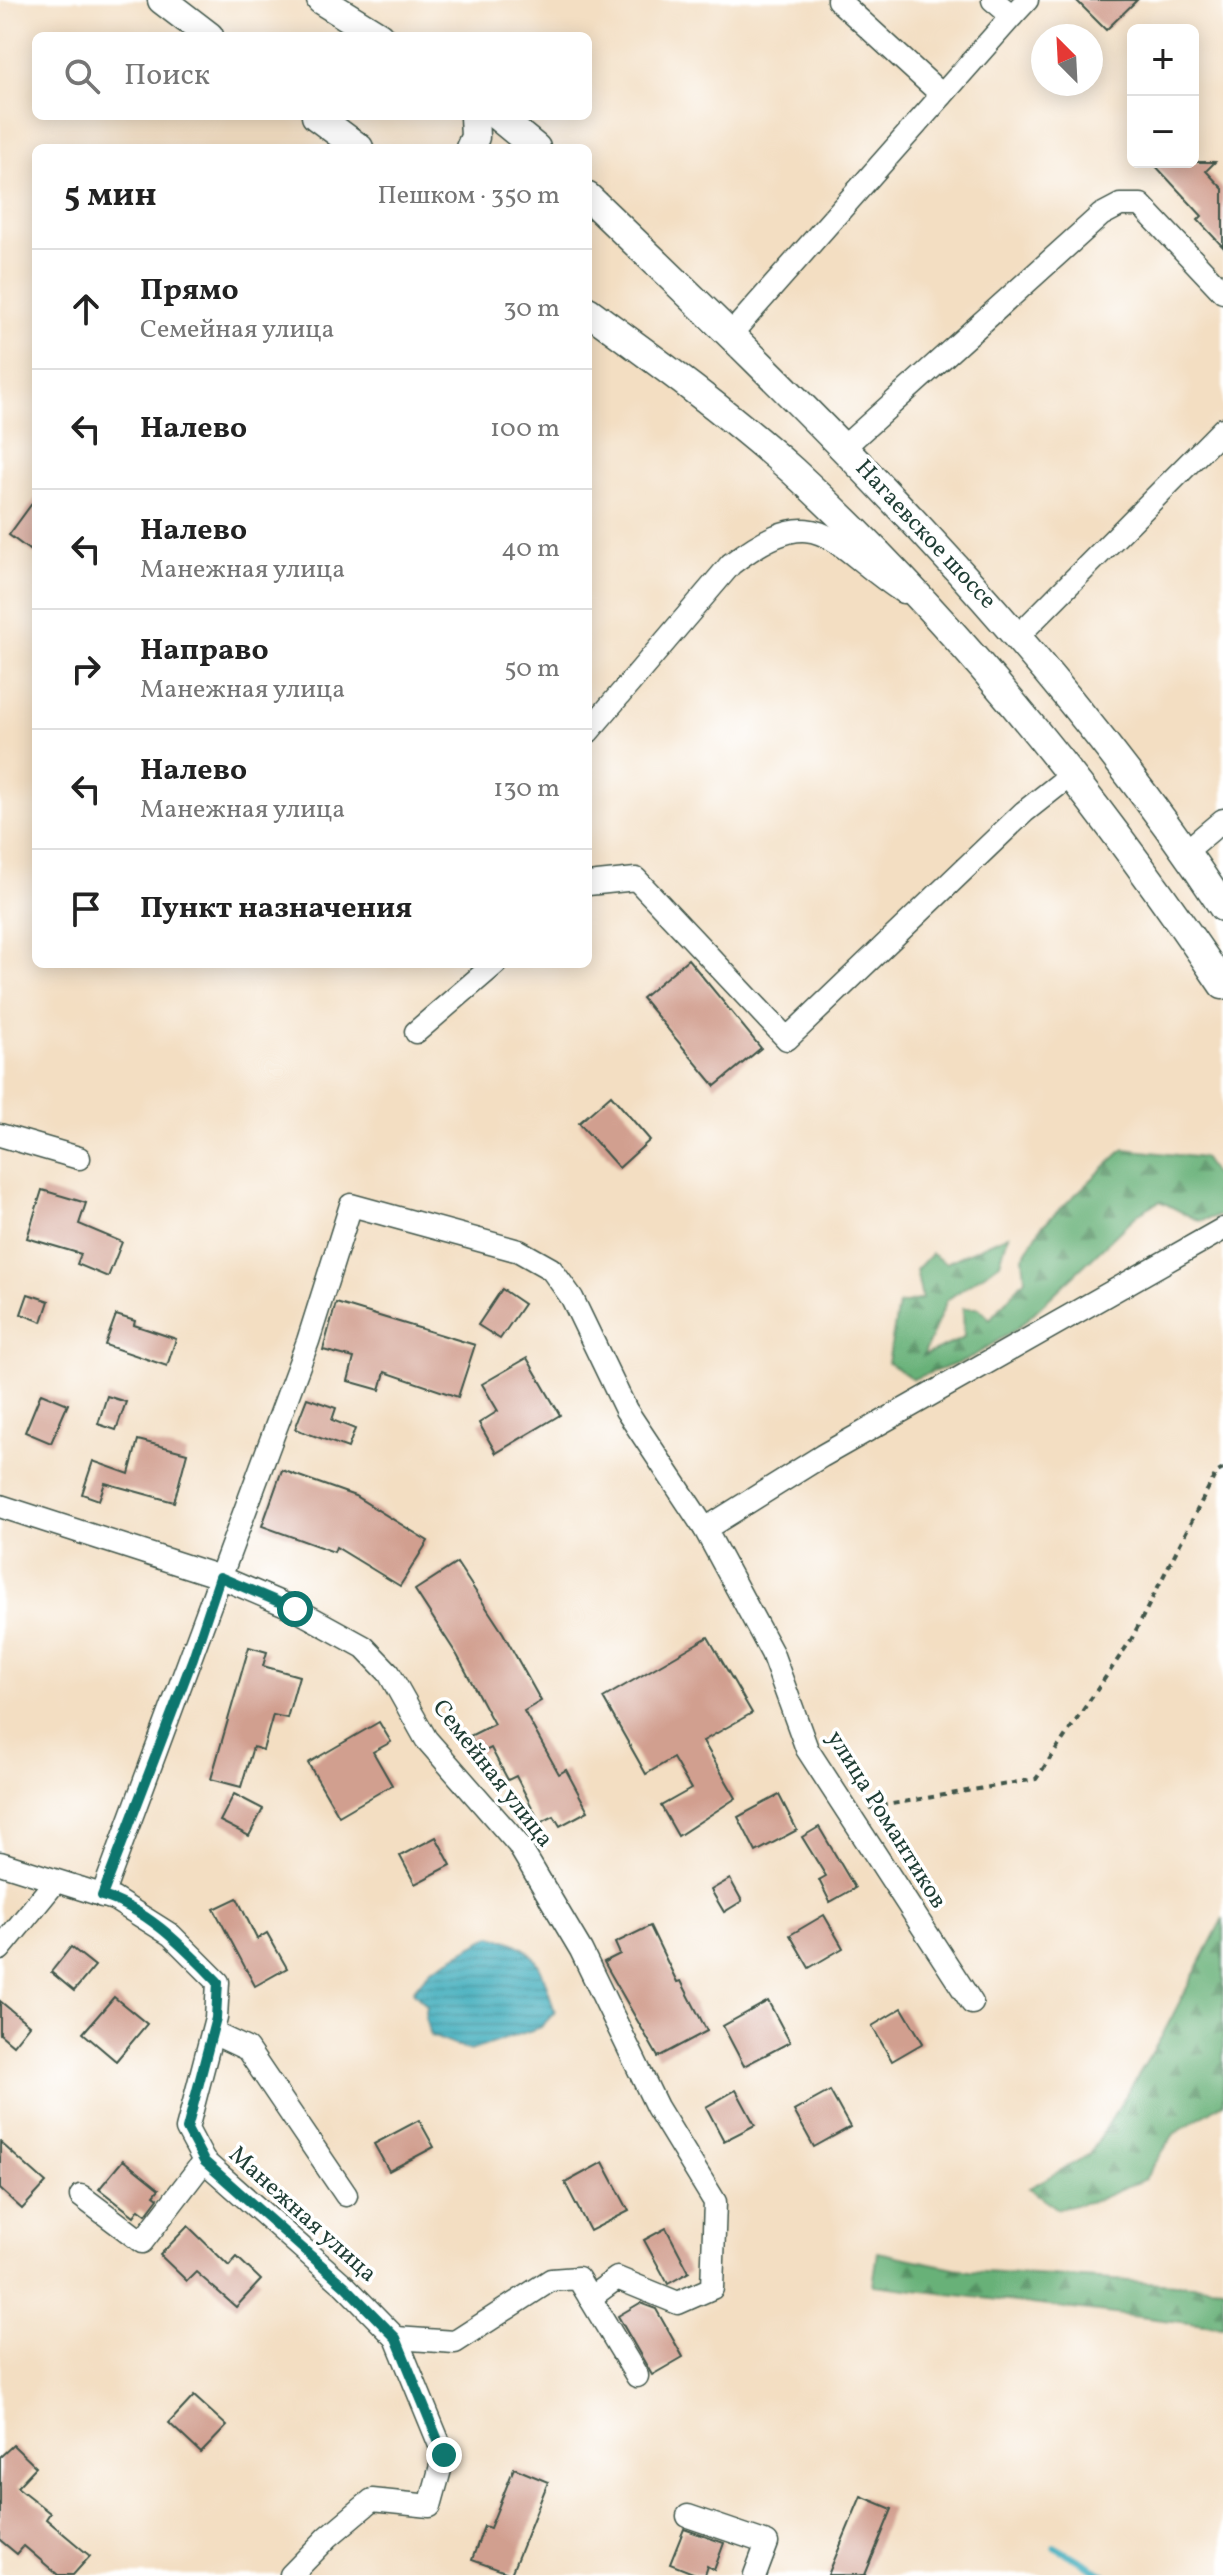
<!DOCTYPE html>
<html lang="ru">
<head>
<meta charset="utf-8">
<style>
	:root { --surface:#fff; --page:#f2f2f2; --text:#222; --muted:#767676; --line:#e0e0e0 }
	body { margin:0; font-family:Vollkorn,serif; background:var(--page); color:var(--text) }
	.controls { position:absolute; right:24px; top:24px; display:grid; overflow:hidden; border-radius:12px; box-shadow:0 4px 20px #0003 }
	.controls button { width:72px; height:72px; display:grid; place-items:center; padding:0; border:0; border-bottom:2px solid var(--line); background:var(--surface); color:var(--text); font:40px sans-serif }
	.compass { position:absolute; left:1031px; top:24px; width:72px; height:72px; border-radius:50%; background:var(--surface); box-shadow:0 4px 20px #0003; rotate:336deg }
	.stop { position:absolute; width:24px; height:24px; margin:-18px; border:6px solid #0f766e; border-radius:50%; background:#fff }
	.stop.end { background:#0f766e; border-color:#fff; box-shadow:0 2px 8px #0008 }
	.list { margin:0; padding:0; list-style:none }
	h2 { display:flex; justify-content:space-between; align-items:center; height:104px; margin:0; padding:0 32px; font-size:34px }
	h2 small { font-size:26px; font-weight:400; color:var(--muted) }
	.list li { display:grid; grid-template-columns:52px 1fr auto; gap:24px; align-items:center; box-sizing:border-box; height:120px; padding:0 32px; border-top:2px solid var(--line) }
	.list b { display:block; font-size:30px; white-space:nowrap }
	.list p { margin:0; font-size:26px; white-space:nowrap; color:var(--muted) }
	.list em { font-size:26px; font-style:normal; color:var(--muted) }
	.icon { flex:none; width:44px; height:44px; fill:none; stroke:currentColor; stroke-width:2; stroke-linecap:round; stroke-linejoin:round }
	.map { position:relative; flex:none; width:1223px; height:2575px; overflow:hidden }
	.search { position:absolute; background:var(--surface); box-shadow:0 4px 20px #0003; left:32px; top:32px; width:560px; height:88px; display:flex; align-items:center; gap:20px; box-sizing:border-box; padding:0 28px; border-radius:12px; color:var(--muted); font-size:30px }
	.panel { position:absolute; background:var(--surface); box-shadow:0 4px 20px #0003; left:32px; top:144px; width:560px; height:824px; border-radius:12px }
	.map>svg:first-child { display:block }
	.forest { fill:url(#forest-firs); stroke:#447756; stroke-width:2 }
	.water { fill:url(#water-rules); stroke:#2e7478; stroke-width:2 }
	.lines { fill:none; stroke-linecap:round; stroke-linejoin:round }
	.stream { stroke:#3dacbb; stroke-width:7 }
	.building { fill:#d19f8f }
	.minor-casing { stroke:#3f5549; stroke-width:25 }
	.major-casing { stroke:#3f5549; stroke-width:31 }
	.path { stroke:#3f5549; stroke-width:4; stroke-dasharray:6 6; stroke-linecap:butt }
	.minor { stroke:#fff; stroke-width:22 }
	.major { stroke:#fff; stroke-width:28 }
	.route { stroke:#0f766e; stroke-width:10 }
	.labels { text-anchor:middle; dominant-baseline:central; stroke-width:7; stroke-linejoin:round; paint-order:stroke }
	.street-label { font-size:24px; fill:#1f3d34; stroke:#fff }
</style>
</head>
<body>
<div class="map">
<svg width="1223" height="2575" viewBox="0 0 1223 2575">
	<defs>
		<pattern id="forest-firs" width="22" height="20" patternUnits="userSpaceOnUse" patternTransform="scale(2)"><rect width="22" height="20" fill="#68b178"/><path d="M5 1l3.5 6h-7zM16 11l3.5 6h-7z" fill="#559163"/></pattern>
		<pattern id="water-rules" width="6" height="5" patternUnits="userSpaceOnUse" patternTransform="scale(2)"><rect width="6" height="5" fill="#3dacbb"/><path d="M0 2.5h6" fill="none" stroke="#338d99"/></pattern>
	</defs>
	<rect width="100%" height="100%" fill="#fff"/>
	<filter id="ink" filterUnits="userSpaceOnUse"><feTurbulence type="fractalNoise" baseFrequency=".0125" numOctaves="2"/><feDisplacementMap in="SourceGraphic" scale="16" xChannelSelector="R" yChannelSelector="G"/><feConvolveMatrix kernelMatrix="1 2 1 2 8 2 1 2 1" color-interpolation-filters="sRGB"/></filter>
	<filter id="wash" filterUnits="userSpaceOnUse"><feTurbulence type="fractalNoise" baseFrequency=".006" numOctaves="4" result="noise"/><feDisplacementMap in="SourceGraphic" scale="32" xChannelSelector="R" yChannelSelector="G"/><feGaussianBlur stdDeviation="1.8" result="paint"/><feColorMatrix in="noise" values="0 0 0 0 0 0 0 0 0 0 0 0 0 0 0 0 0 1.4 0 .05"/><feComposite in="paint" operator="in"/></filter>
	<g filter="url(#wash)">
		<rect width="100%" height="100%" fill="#f3dec2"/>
		<!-- forest -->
		<g class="forest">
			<path d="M1124 1149 1203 1158 1223 1187V1215L1199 1221 1160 1201 1139 1213 1018 1328 967 1360 913 1379 888 1363 898 1305 922 1299 916 1270 931 1254 946 1263 1008 1235 1000 1263 947 1300 923 1356 964 1338 963 1308H979L990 1319 1025 1279 1023 1257 1042 1226Z"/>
			<path d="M1223 1918V2103L1174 2134 1145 2179 1097 2200 1058 2209 1029 2188 1090 2154 1162 2036Z"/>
			<path d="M878 2252 969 2271 1223 2287V2327L873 2285Z"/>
		</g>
		<!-- water -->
		<path class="water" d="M491 1936C542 1947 540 1967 555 2012L541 2027 470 2051 431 2036 425 2018 427 2006 413 1991 430 1970Z"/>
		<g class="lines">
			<!-- stream -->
			<path class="stream" d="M1055 2547 1105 2575"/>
		</g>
		<g id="blocks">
			<!-- building -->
			<g class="building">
				<path d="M1076 0H1137L1106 30Z"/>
				<path d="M1152 162H1215L1206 171 1223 189V247L1198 220 1202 216Z"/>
				<path d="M36 498V555L9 535Z"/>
				<path d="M688 959 761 1048 715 1086 642 998Z"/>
				<path d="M611 1095 650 1140 619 1168 579 1123Z"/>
				<path d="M42 1190 86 1203 79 1224 122 1242 108 1277 77 1264 81 1254 27 1238Z"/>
				<path d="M502 1289 524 1304 500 1339 478 1325Z"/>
				<path d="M28 1294 49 1301 42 1322 21 1314Z"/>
				<path d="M336 1303 475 1345 458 1397 385 1372 380 1390 348 1381 354 1358 323 1350Z"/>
				<path d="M116 1315 135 1321 134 1325 176 1339 167 1366 105 1345Z"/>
				<path d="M527 1358 560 1415 496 1453 479 1423 498 1411 482 1384Z"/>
				<path d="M41 1393 68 1404 51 1443 25 1432Z"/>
				<path d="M107 1396 126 1402 116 1430 98 1424Z"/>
				<path d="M307 1398 336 1408 332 1420 355 1429 348 1448 295 1429Z"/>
				<path d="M138 1440 187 1453 174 1502 105 1483 99 1500 82 1494 93 1461 129 1474Z"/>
				<path d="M282 1470 355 1496 428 1541 400 1586 336 1547 334 1552 262 1526Z"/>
				<path d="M457 1563 503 1633 541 1701 524 1711 559 1774 566 1770 588 1811 560 1826 554 1816 540 1823 516 1776 508 1780 491 1748 479 1754 470 1736 494 1724 457 1655 415 1590Z"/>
				<path d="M708 1637 752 1713 703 1741 736 1798 678 1836 661 1806 691 1789 673 1758 646 1774 603 1698Z"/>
				<path d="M249 1647 267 1652 263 1666 299 1676 287 1718 273 1715 263 1750 253 1747 241 1787 211 1779Z"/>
				<path d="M379 1722 391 1742 373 1752 392 1785 339 1816 308 1763Z"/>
				<path d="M234 1794 263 1809 249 1836 220 1821Z"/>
				<path d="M779 1795 797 1830 756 1852 738 1817Z"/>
				<path d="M819 1827 855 1888 830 1902 819 1880 826 1876 802 1837Z"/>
				<path d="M436 1837 451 1865 415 1884 400 1856Z"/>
				<path d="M730 1879 742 1901 724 1912 711 1890Z"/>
				<path d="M237 1898 257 1939 267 1933 287 1968 255 1986 214 1909Z"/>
				<path d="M824 1915 843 1948 809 1968 790 1935Z"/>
				<path d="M650 1926 677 1982 681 1981 707 2031 658 2057 604 1962 620 1954 615 1943Z"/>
				<path d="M71 1947 95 1966 74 1991 51 1972Z"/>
				<path d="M114 1997 147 2024 116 2061 83 2033Z"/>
				<path d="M0 2001 29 2025 13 2045 0 2034Z"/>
				<path d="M768 2001 790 2042 744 2066 723 2026Z"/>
				<path d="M902 2008 923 2043 892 2061 872 2026Z"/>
				<path d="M736 2090 755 2125 724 2141 706 2107Z"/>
				<path d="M830 2091 850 2127 814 2147 794 2111Z"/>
				<path d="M419 2120 434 2147 389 2171 374 2144Z"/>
				<path d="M0 2142 46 2183 22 2209 0 2189Z"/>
				<path d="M123 2160 159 2189 154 2195 158 2198 146 2214 139 2209 134 2216 99 2189Z"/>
				<path d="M603 2162 629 2211 590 2231 565 2183Z"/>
				<path d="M188 2226 229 2266 237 2257 261 2280 236 2307 196 2272 187 2281 160 2255Z"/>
				<path d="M666 2228 689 2272 668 2284 644 2240Z"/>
				<path d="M640 2303 656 2309 683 2357 652 2375 618 2316Z"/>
				<path d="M194 2396 227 2426 201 2453 169 2423Z"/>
				<path d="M13 2445 36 2467 17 2487 50 2513 46 2519 90 2556 73 2575H58L24 2546 17 2554 0 2540V2457Z"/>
				<path d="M514 2468 548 2482 511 2574 472 2560 484 2526 490 2528Z"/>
				<path d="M861 2496 892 2509 865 2575H828Z"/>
				<path d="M684 2529 724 2543 714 2570 707 2566 704 2575H698L670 2564Z"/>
			</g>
		</g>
	</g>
	<g filter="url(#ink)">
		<use href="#blocks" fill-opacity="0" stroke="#3f5549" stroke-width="2"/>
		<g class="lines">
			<!-- minor casing -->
			<g class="minor-casing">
				<g id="minor">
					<path d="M838 0 942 95"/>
					<path d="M993 0 1012 16 1027 0"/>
					<path d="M731 334 1012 16"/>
					<path d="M844 447 1101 215 1120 205H1141L1223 292"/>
					<path d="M1017 637 1223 429"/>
					<path d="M588 732 731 564C820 496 828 543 903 592"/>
					<path d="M1185 852 1223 820"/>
					<path d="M588 884 636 879 787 1039 1024 812 1072 774"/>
					<path d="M416 1032 495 964"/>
					<path d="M0 1135 79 1158"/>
					<path d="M0 1506 220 1577 295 1609 364 1647 389 1673 426 1739 518 1844 581 1950 657 2107 715 2202 712 2288 678 2303 617 2278 590 2298"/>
					<path d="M705 1529 822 1456 1223 1229"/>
					<path d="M0 1863 114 1899 171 1935 218 1982 216 2018 187 2129 204 2161 345 2286 396 2338 444 2455 430 2506 372 2500 328 2537 291 2575"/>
					<path d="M102 1896 308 1341 351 1205 519 1251 551 1269 572 1298 626 1410 705 1529 772 1653 807 1749 972 2003"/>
					<path d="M0 1949 55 1882"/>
					<path d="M213 2033 247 2049 346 2195"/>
					<path d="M81 2196 142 2242 204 2161"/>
					<path d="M396 2338 455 2342 551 2280 578 2278 637 2376"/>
					<path d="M688 2516 767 2543 755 2575"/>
				</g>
			</g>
			<!-- major casing -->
			<g class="major-casing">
				<g id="major">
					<path d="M162 0 209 36"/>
					<path d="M321 0 379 36"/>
					<path d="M316 116 359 148"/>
					<path d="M497 116 536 148"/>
					<path d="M470 148 475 137 474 116"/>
					<path d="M588 197C818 418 1047 640 1223 907"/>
					<path d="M588 311C658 362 728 413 793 471 958 623 1098 799 1223 985"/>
				</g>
			</g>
			<!-- path -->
			<path class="path" d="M869 1808 1036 1779 1131 1640 1216 1473 1223 1469"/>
			<!-- minor -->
			<use href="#minor" class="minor"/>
			<!-- major -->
			<use href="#major" class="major"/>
		</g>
	</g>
	<g class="lines" filter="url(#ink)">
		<!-- route -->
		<path class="route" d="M295 1609 220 1577 193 1658 102 1896C148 1909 185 1949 218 1982L216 2018 187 2129 204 2161 345 2286 396 2338 444 2455"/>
	</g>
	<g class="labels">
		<!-- street labels -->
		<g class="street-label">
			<text transform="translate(925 535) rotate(47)">Нагаевское шоссе</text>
			<text transform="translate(492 1774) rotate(52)">Семейная улица</text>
			<text transform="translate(886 1820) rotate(58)">улица Романтиков</text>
			<text transform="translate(302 2215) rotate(42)">Манежная улица</text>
		</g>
	</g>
</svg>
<div class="controls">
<button>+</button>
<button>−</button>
</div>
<svg class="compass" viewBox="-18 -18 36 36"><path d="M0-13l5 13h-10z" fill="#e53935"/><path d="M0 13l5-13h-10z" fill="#767676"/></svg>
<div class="stop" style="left:295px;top:1609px"></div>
<div class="stop end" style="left:444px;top:2455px"></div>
<div class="search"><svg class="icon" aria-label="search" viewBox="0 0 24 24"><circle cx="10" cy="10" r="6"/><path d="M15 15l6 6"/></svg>Поиск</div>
<section class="panel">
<h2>5 мин<small>Пешком · 350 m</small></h2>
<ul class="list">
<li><svg class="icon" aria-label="ahead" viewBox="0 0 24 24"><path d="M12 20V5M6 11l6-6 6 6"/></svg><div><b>Прямо</b><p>Семейная улица</p></div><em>30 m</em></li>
<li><svg class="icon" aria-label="left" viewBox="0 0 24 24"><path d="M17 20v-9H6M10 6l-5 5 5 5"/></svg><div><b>Налево</b></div><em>100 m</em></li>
<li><svg class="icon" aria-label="left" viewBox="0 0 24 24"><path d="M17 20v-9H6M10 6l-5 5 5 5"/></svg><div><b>Налево</b><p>Манежная улица</p></div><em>40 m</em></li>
<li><svg class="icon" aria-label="right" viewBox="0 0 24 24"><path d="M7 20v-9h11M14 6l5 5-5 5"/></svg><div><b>Направо</b><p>Манежная улица</p></div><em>50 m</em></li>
<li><svg class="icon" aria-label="left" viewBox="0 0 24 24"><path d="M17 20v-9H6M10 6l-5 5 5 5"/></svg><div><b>Налево</b><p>Манежная улица</p></div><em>130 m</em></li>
<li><svg class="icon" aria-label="arrive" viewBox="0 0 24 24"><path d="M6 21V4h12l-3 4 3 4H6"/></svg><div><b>Пункт назначения</b></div></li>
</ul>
</section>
</div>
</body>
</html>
